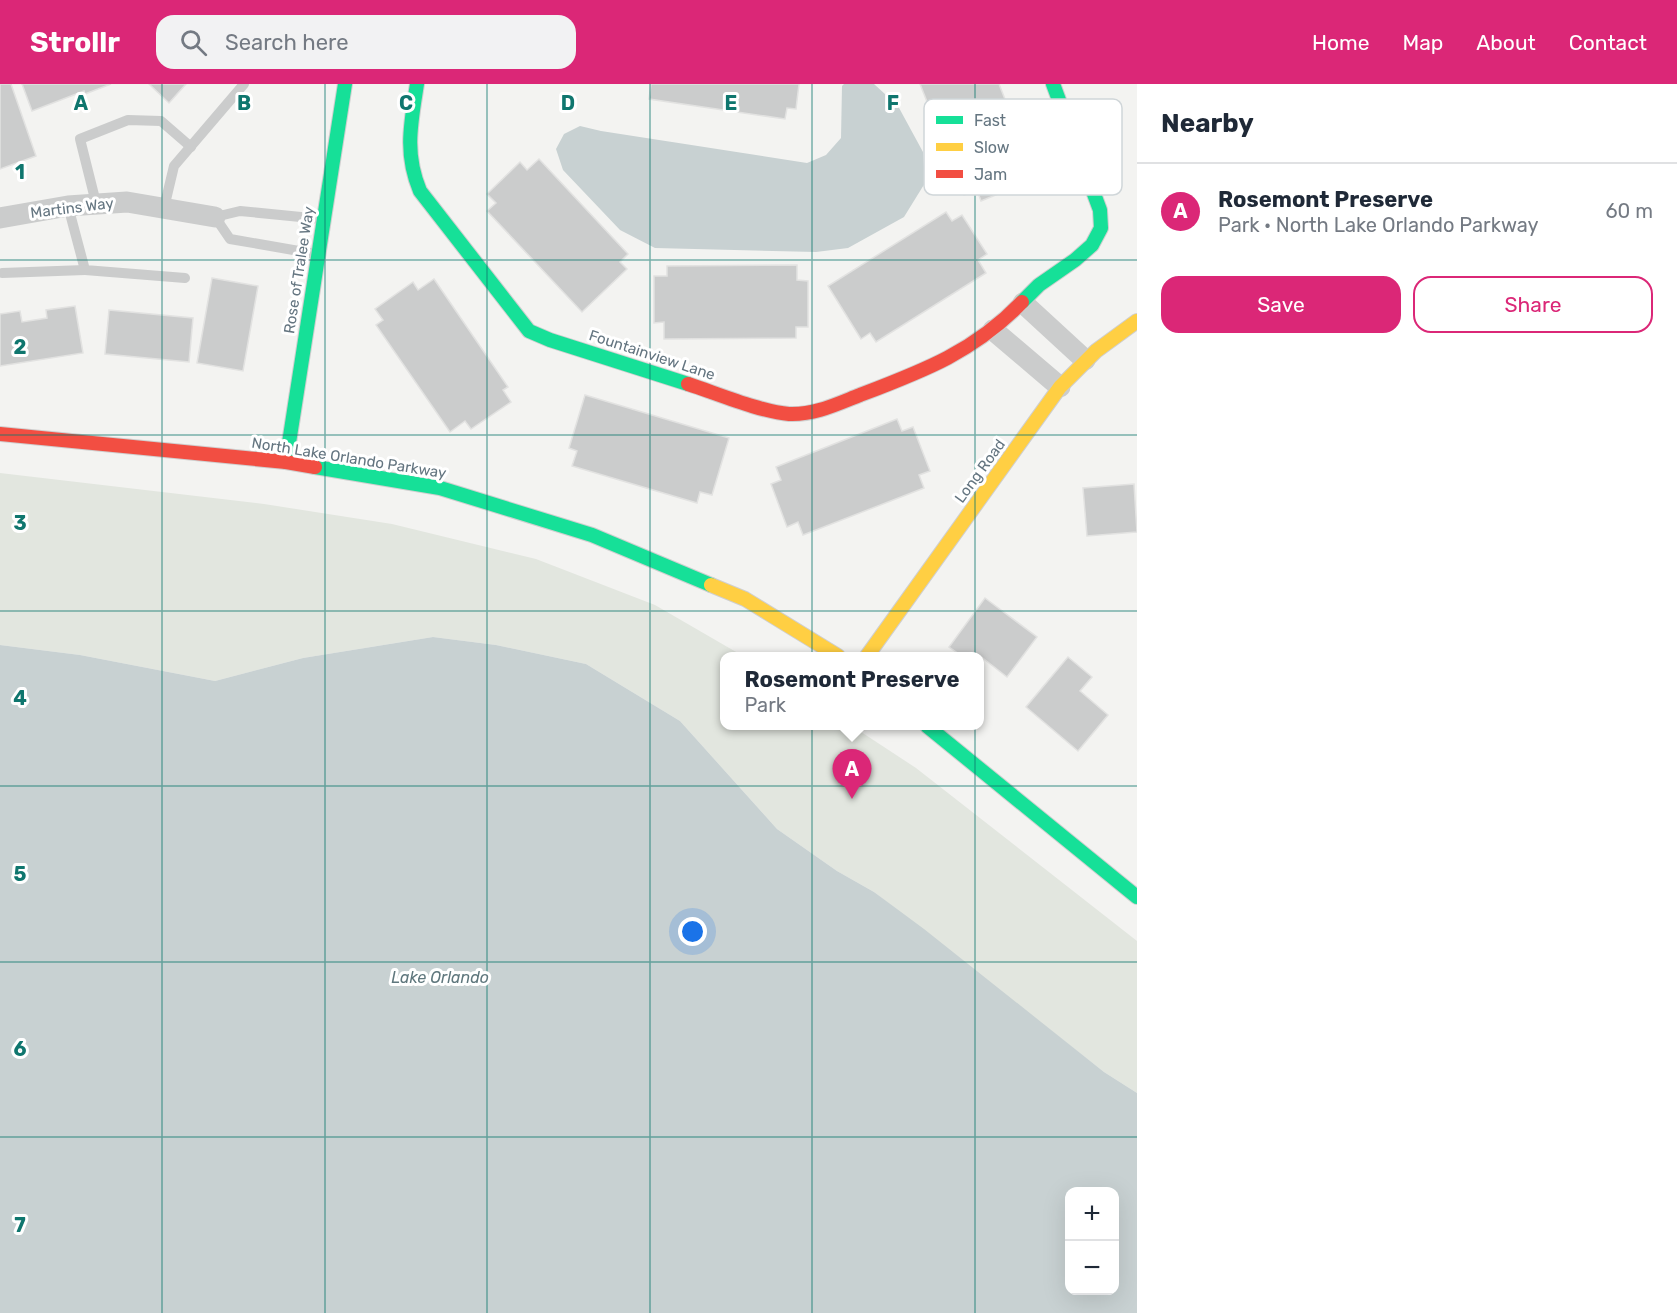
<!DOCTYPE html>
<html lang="en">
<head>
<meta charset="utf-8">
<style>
	:root { --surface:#fff; --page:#f2f2f3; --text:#1f2937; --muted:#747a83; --line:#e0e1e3; --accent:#db2777 }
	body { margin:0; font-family:Rubik,sans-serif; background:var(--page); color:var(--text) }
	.controls { position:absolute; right:18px; bottom:18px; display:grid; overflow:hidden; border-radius:12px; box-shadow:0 6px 24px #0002 }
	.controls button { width:54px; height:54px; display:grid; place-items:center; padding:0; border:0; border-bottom:2px solid var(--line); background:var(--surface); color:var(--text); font:30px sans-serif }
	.you { position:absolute; left:693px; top:848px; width:21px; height:21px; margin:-15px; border:4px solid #fff; border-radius:50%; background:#1a73e8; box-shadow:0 0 0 9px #1a73e833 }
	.badge { display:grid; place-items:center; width:39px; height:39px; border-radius:50%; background:var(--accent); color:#fff; font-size:20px; font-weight:700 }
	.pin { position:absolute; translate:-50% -50px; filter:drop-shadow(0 2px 3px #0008) }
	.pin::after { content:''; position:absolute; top:32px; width:21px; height:18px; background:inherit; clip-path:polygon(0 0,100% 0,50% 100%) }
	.popup { position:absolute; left:720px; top:568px; width:264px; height:78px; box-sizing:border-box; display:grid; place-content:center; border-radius:12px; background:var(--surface); filter:drop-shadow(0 2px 4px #0005); font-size:20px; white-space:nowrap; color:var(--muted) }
	.popup b { font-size:22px; color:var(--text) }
	.popup::after { content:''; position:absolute; left:50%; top:100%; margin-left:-12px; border:12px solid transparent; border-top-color:var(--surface) }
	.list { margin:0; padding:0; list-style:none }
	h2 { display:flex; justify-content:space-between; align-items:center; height:78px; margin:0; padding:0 24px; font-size:26px }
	h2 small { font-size:20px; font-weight:400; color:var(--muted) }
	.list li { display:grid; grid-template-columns:39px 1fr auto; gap:18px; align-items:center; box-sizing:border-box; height:96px; padding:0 24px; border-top:2px solid var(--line) }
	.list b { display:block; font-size:22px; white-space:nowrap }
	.list p { margin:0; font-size:20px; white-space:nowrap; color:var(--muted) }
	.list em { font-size:20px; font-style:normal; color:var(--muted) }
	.actions { display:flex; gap:12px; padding:18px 24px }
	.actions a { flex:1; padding:14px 0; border:2px solid var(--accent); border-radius:18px; text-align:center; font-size:21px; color:var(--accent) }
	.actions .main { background:var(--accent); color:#fff }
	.icon { flex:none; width:33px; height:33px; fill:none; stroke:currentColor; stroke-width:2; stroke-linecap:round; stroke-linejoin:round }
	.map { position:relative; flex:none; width:1137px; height:1229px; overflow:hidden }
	header { display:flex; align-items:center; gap:36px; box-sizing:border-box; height:84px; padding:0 30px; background:var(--accent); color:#fff }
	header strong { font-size:28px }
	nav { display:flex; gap:33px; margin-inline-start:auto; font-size:21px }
	.search { width:420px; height:54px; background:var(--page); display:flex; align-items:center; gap:15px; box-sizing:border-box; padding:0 21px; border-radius:18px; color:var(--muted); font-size:22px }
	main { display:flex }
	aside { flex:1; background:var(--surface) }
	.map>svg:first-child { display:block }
	.green { fill:#e2e6df }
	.water { fill:#c8d1d2; fill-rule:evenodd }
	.building { fill:#cbcccc; stroke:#e2e2e1; stroke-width:1.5 }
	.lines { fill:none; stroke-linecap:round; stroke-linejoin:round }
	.fast-casing { stroke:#cfcfcf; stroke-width:16 }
	.slow-casing { stroke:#cfcfcf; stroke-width:16 }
	.jam-casing { stroke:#cfcfcf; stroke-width:16 }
	.lane { stroke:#cbcccc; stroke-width:10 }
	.street { stroke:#cbcccc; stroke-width:21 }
	.fast { stroke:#16e098; stroke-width:14 }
	.slow { stroke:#ffcf43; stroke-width:14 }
	.jam { stroke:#f24e42; stroke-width:14 }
	.grid { fill:none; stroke:#0f766e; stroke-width:1.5; stroke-opacity:0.55 }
	.labels { text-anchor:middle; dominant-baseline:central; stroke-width:6; stroke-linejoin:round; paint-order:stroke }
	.street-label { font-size:15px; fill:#647580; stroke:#fff }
	.water-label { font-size:16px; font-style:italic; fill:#5f777d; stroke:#fff }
	.key { fill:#fff; stroke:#d0d6d9; stroke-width:1.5 }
	.key-label { font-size:16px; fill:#647580 }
	.grid-label { font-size:20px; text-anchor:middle; font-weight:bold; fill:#0f766e; stroke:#fff; stroke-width:6; stroke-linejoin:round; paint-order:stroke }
</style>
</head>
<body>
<header>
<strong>Strollr</strong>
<div class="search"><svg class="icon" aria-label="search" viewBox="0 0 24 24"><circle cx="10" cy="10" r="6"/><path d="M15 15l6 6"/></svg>Search here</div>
<nav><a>Home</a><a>Map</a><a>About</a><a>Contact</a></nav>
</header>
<main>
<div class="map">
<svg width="1137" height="1229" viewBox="0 0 1137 1229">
	<rect width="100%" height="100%" fill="#f3f3f1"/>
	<!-- green -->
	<path class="green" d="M0 389 264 420 392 440 536 475 655 521 743 572H724V642H852L916 684 1137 857V1009L1104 988 874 808 837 787 777 745 680 637 586 580 496 561 433 553 303 574 215 597 80 571 0 561Z"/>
	<!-- water -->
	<g class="water">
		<path d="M844 0H874L898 22 923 68 925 99 904 133 848 164 816 168 655 164 620 146 563 86 556 65 564 50 580 42 601 47 807 79 826 71 841 54 842 2Z"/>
		<path d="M433 553 496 561 586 580 680 637 777 745 837 787 874 808 924 845 1104 988 1137 1009V1229H0V561L80 571 215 597 303 574ZM1070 1108H1114V1206H1070Z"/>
	</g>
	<!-- building -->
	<g class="building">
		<path d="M0 0H11L36 72 0 85Z"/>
		<path d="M22 0H111L85 10 84 7 32 27Z"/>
		<path d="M149 0H186L169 19Z"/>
		<path d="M651 0H799L796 25 787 24 785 35 649 15Z"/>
		<path d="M920 0H999L1032 84 1020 88 1025 99 981 117 977 106 964 111Z"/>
		<path d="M539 75 628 170 620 178 627 185 582 228 487 127 496 119 487 110 520 78 527 86Z"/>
		<path d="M946 128 952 137 962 131 987 170 978 176 986 189 876 258 870 249 861 255 828 202Z"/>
		<path d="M797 181V196L808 197V243H796V254L664 255V238L654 239V192H667V182Z"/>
		<path d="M212 194 258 202 243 287 197 279Z"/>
		<path d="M434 195 508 303 503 306 511 318 471 345 465 337 450 348 376 241 383 236 375 225 413 198 418 206Z"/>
		<path d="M75 222 83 269 0 282V230L20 227 22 238 47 234 46 226Z"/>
		<path d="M109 226 193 234 189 278 105 270Z"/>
		<path d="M585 311 729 354 712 411 700 408 697 419 572 382 577 367 569 364Z"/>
		<path d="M897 335 902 347 913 343 930 387 919 391 924 404 803 451 798 438 787 443 771 400 781 396 776 383Z"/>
		<path d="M1134 400 1137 448 1087 452 1083 404Z"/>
		<path d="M985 514 1037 553 1007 593 980 572H962L949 563Z"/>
		<path d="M1068 573 1092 593 1080 607 1108 631 1078 667 1026 623Z"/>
	</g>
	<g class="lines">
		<!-- fast casing -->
		<g class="fast-casing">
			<g id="fast">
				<path d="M417 0C411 39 404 69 420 107L529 247 550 256 688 300"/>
				<path d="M1022 218 1039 201 1075 176 1092 161 1101 144 1100 126 1053 0"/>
				<path d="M286 378 345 0"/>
				<path d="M315 383 440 404 592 451 711 501"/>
				<path d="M927 642 1137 813"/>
			</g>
		</g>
		<!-- slow casing -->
		<g class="slow-casing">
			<g id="slow">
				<path d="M711 501 745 515 838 572"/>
				<path d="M867 572 1060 303 1096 267 1137 237"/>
			</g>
		</g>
		<!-- jam casing -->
		<g class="jam-casing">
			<g id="jam">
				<path d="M688 300C716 309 761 328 789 330 815 331 837 320 860 311 923 287 974 268 1022 218"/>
				<path d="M0 350 286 378 315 383"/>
			</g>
		</g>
		<!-- lane -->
		<g class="lane">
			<path d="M96 119 80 55 128 36 161 37 191 63"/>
			<path d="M68 122 85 186 185 194"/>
			<path d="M164 124 174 82 244 0"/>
			<path d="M316 170 230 155 215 133 240 127 321 135"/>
			<path d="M2 189 85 186"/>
		</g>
		<!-- street -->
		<g class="street">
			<path d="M0 134 68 122 127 118 215 133"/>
			<path d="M1023 219 1085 276"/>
			<path d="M993 246 1060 303"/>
		</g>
		<!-- fast -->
		<use href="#fast" class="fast"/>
		<!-- slow -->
		<use href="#slow" class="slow"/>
		<!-- jam -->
		<use href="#jam" class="jam"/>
	</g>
	<!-- grid -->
	<path class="grid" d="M162 0V1229M325 0V1229M487 0V1229M650 0V1229M812 0V1229M975 0V1229M0 176H1137M0 351H1137M0 527H1137M0 702H1137M0 878H1137M0 1053H1137"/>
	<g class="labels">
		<!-- street labels -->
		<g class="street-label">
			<text transform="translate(72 124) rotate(-7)">Martins Way</text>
			<text transform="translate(299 186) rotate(-81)">Rose of Tralee Way</text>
			<text transform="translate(652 271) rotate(18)">Fountainview Lane</text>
			<text transform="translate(349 374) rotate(9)">North Lake Orlando Parkway</text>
			<text transform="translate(980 387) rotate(-54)">Long Road</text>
		</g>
		<!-- water labels -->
		<g class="water-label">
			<text x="440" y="893">Lake Orlando</text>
		</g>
	</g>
	<!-- legend -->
	<rect x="924" y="15" width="198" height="96" rx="9" class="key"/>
	<rect x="936" y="32" width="27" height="8" fill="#16e098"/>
	<rect x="936" y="59" width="27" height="8" fill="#ffcf43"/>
	<rect x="936" y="86" width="27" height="8" fill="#f24e42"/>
	<g class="key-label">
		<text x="974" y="42">Fast</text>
		<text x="974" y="69">Slow</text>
		<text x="974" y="96">Jam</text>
	</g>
	<g class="grid-label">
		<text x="81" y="26">A</text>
		<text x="244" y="26">B</text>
		<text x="406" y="26">C</text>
		<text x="568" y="26">D</text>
		<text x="731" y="26">E</text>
		<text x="893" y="26">F</text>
		<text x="20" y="95">1</text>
		<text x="20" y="270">2</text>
		<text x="20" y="446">3</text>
		<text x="20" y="621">4</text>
		<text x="20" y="797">5</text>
		<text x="20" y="972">6</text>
		<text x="20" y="1148">7</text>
	</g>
</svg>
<div class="controls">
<button>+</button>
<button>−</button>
</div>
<div class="you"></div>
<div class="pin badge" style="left:852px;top:715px">A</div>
<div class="popup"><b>Rosemont Preserve</b>Park</div>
</div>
<aside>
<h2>Nearby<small></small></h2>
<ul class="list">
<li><span class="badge">A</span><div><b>Rosemont Preserve</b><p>Park · North Lake Orlando Parkway</p></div><em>60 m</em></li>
</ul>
<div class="actions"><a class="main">Save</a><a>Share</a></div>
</aside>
</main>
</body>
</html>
